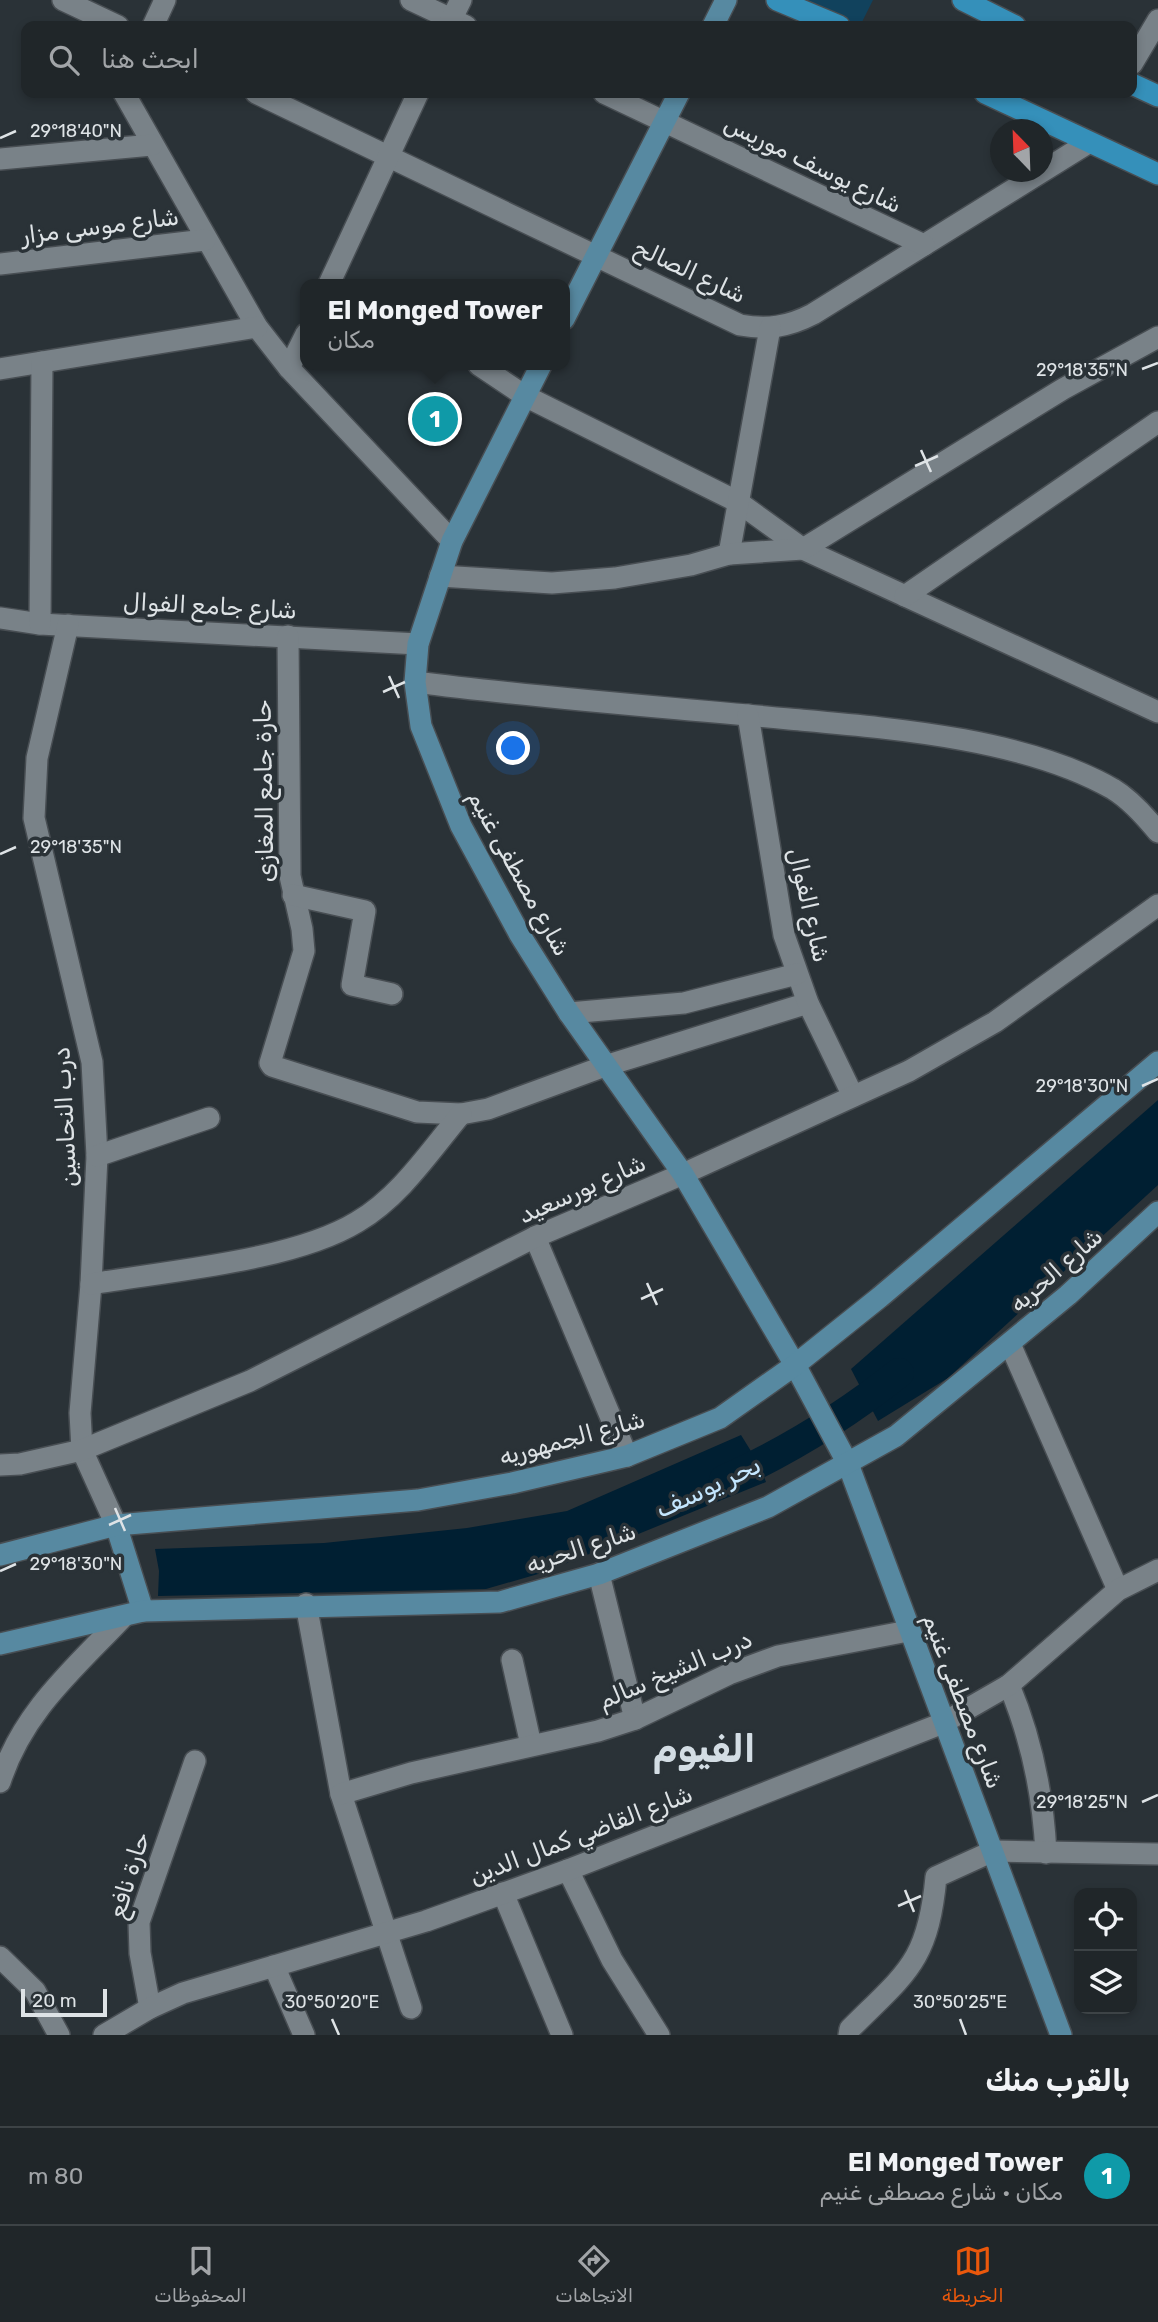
<!DOCTYPE html>
<html lang="ar">
<head>
<meta charset="utf-8">
<style>
	:root { --surface:#202629; --page:#282e31; --text:#f1f3f6; --muted:#a2a5a8; --line:#3d4346; --accent:#ea580c }
	body { margin:0; font-family:Rubik,"Noto Naskh Arabic",sans-serif; background:var(--page); color:var(--text); direction:rtl }
	.controls { position:absolute; right:21px; bottom:21px; display:grid; overflow:hidden; border-radius:14px; box-shadow:0 4px 10px #0003 }
	.controls button { width:63px; height:63px; display:grid; place-items:center; padding:0; border:0; border-bottom:2px solid var(--line); background:var(--surface); color:var(--text); font:35px sans-serif }
	.compass { position:absolute; left:990px; top:119px; width:63px; height:63px; border-radius:50%; background:var(--surface); box-shadow:0 4px 10px #0003; rotate:337deg }
	.scale { position:absolute; left:21px; bottom:18px; width:86px; box-sizing:border-box; padding-left:7px; border:4px solid #dee3e6; border-top:0; font-size:19px; line-height:24px; white-space:nowrap; color:#dee3e6; -webkit-text-stroke:5px #2a3237; paint-order:stroke }
	.you { position:absolute; left:514px; top:749px; width:24px; height:24px; margin:-18px; border:5px solid #fff; border-radius:50%; background:#1a73e8; box-shadow:0 0 0 10px #1a73e833 }
	.badge { display:grid; place-items:center; width:46px; height:46px; border-radius:50%; background:var(--accent); color:#fff; font-size:23px; font-weight:700 }
	.pin { position:absolute; translate:-50% -50%; border:4px solid #fff; box-shadow:0 2px 7px #0006 }
	.popup { position:absolute; left:300px; top:279px; width:270px; height:91px; box-sizing:border-box; display:grid; place-content:center; border-radius:14px; background:var(--surface); filter:drop-shadow(0 2px 5px #0005); font-size:23px; white-space:nowrap; color:var(--muted) }
	.popup b { font-size:26px; color:var(--text) }
	.popup::after { content:''; position:absolute; left:50%; top:100%; margin-left:-14px; border:14px solid transparent; border-top-color:var(--surface) }
	.list { margin:0; padding:0; list-style:none }
	h2 { display:flex; justify-content:space-between; align-items:center; height:91px; margin:0; padding:0 28px; font-size:30px }
	h2 small { font-size:23px; font-weight:400; color:var(--muted) }
	.list li { display:grid; grid-template-columns:46px 1fr auto; gap:21px; align-items:center; box-sizing:border-box; height:98px; padding:0 28px; border-top:2px solid var(--line) }
	.list b { display:block; font-size:26px; white-space:nowrap }
	.list p { margin:0; font-size:23px; white-space:nowrap; color:var(--muted) }
	.list em { font-size:23px; font-style:normal; color:var(--muted) }
	.icon { flex:none; width:38px; height:38px; fill:none; stroke:currentColor; stroke-width:2; stroke-linecap:round; stroke-linejoin:round }
	.map { position:relative; flex:none; width:1158px; height:2035px; overflow:hidden; direction:ltr }
	.search { position:absolute; background:var(--surface); box-shadow:0 4px 10px #0003; left:21px; right:21px; top:21px; height:77px; display:flex; align-items:center; gap:18px; box-sizing:border-box; padding:0 24px; border-radius:14px; color:var(--muted); font-size:26px }
	.sheet { height:189px; background:var(--surface) }
	nav { display:flex; justify-content:space-around; align-items:center; box-sizing:border-box; height:98px; border-top:2px solid var(--line); background:var(--surface); font-size:19px; color:var(--muted) }
	nav a { display:grid; justify-items:center; gap:4px }
	nav .on { color:var(--accent) }
	.map>svg:first-child { display:block }
	.green { fill:#11425d }
	.water { fill:#001f32 }
	.lines { fill:none; stroke-linecap:round; stroke-linejoin:round }
	.canal { stroke:#001f32; stroke-width:30 }
	.street-casing { stroke:#484e53; stroke-width:24 }
	.secondary-casing { stroke:#484e53; stroke-width:24 }
	.primary-casing { stroke:#484e53; stroke-width:24 }
	.street { stroke:#798288; stroke-width:21 }
	.secondary { stroke:#5789a1; stroke-width:21 }
	.primary { stroke:#3590ba; stroke-width:21 }
	.ticks { fill:none; stroke:#dee3e6; stroke-width:2.5 }
	.labels { text-anchor:middle; dominant-baseline:central; stroke-width:7; stroke-linejoin:round; paint-order:stroke }
	.street-label { font-size:24px; fill:#dee3e6; stroke:#2a3237 }
	.water-label { font-size:26px; font-style:italic; fill:#c4e6fe; stroke:#2a3237 }
	.town-label { font-size:38px; font-weight:bold; fill:#d3dde4; stroke:#2a3237 }
	.ticks-label { font-size:18px; text-anchor:middle; fill:#dee3e6; stroke:#2a3237; stroke-width:7; stroke-linejoin:round; paint-order:stroke }
</style>
</head>
<body>
<div class="map">
<svg width="1158" height="2035" viewBox="0 0 1158 2035">
	<rect width="100%" height="100%" fill="#2a3237"/>
	<!-- green -->
	<path class="green" d="M804 0H873L860 26Z"/>
	<!-- water -->
	<g class="water">
		<path d="M1158 1100V1185L948 1378 878 1421 851 1369Z"/>
		<path d="M741 1435 759 1464 766 1482 545 1572 486 1589 158 1596 159 1571 155 1549 324 1543 467 1528 567 1511Z"/>
	</g>
	<g class="lines">
		<!-- canal -->
		<path class="canal" d="M724 1480C786 1452 846 1415 899 1373"/>
		<!-- street casing -->
		<g class="street-casing">
			<g id="street">
				<path d="M63 0 118 26"/>
				<path d="M411 0 466 26"/>
				<path d="M153 26 165 0"/>
				<path d="M448 26 461 0"/>
				<path d="M1132 64 1158 20"/>
				<path d="M124 93 257 327 289 368 452 541"/>
				<path d="M256 93 740 325C767 330 788 327 813 314L1088 143"/>
				<path d="M604 93 924 245"/>
				<path d="M0 159 152 145"/>
				<path d="M0 264 205 240"/>
				<path d="M329 284 418 93"/>
				<path d="M479 365 525 396 738 502 803 549 1158 712"/>
				<path d="M289 368 306 334"/>
				<path d="M0 369 257 327"/>
				<path d="M729 554 770 328"/>
				<path d="M440 576 552 583 615 578 691 565 729 554 803 549 1063 389 1158 337"/>
				<path d="M905 596 1158 422"/>
				<path d="M0 618 40 624 418 644"/>
				<path d="M40 624 42 362"/>
				<path d="M68 625 37 758 34 818 92 1062 97 1156 91 1284 80 1413 82 1450 116 1525"/>
				<path d="M288 636 290 876 302 929 304 951 270 1063 272 1066 417 1112 461 1114 488 1109 605 1066 808 1003"/>
				<path d="M415 682C539 698 664 707 789 719 889 728 1024 738 1113 789 1131 800 1145 816 1158 832"/>
				<path d="M748 715 784 935 808 1003 853 1096"/>
				<path d="M293 895 365 911 352 985 392 994"/>
				<path d="M569 1013 684 1003 797 974"/>
				<path d="M97 1156 209 1118"/>
				<path d="M535 1237 627 1456"/>
				<path d="M91 1284C167 1271 293 1261 357 1222 400 1197 430 1151 461 1114"/>
				<path d="M1010 1344 1118 1590"/>
				<path d="M0 1465 20 1464 82 1450 250 1381 535 1237 683 1174 909 1071 995 1022 1158 905"/>
				<path d="M599 1574 635 1719"/>
				<path d="M306 1604 341 1794 411 2008"/>
				<path d="M512 1660 531 1745"/>
				<path d="M1009 1685C1032 1740 1043 1793 1046 1853"/>
				<path d="M0 1782C23 1711 74 1669 124 1616"/>
				<path d="M341 1794 411 1773 598 1731 635 1719 729 1674 778 1656 908 1631"/>
				<path d="M568 1870 612 1960 659 2035"/>
				<path d="M503 1893 562 2035"/>
				<path d="M0 1957 35 1991 59 2035"/>
				<path d="M274 1966 304 2035"/>
				<path d="M150 2008 140 1953 139 1922 195 1761"/>
				<path d="M104 2035 150 2008 183 1993 426 1921 568 1870 943 1723 1009 1685 1118 1590 1158 1570"/>
				<path d="M849 2035 850 2029C907 1972 928 1962 936 1877L993 1851 1158 1854"/>
			</g>
		</g>
		<!-- secondary casing -->
		<g class="secondary-casing">
			<g id="secondary">
				<path d="M713 26 726 0"/>
				<path d="M564 319 679 93"/>
				<path d="M541 365 452 541 418 644 415 682 421 726 461 826 520 935 569 1013 683 1174 795 1365 848 1464 1061 2035"/>
				<path d="M116 1525 143 1611"/>
				<path d="M0 1555 116 1525 418 1500 512 1483 627 1456 720 1418 795 1365 880 1297 1158 1062"/>
				<path d="M0 1644 143 1611 500 1602 599 1574 768 1507 896 1436 1068 1295 1158 1212"/>
			</g>
		</g>
		<!-- primary casing -->
		<g class="primary-casing">
			<g id="primary">
				<path d="M777 0 839 26"/>
				<path d="M963 0 1015 26"/>
				<path d="M1132 84 1158 96"/>
				<path d="M985 93 1158 174"/>
			</g>
		</g>
		<!-- street -->
		<use href="#street" class="street"/>
		<!-- secondary -->
		<use href="#secondary" class="secondary"/>
		<!-- primary -->
		<use href="#primary" class="primary"/>
	</g>
	<!-- ticks -->
	<path class="ticks" d="M0 138 16 131M1142 369 1158 363M921 450 931 472M915 466 938 456M389 676 399 698M383 692 405 682M0 854 16 847M1142 1086 1158 1079M647 1283 657 1305M641 1299 663 1289M115 1508 125 1531M109 1525 131 1515M0 1571 16 1564M1142 1802 1158 1795M905 1890 914 1912M898 1906 921 1896M332 2019 339 2035M960 2019 966 2035"/>
	<g class="labels">
		<!-- street labels -->
		<g class="street-label">
			<text transform="translate(813 164) rotate(26)">شارع يوسف موريس</text>
			<text transform="translate(100 226) rotate(-7)">شارع موسى مزار</text>
			<text transform="translate(690 271) rotate(25)">شارع الصالح</text>
			<text transform="translate(210 606) rotate(3)">شارع جامع الفوال</text>
			<text transform="translate(264 791) rotate(-91)">حارة جامع المغازى</text>
			<text transform="translate(519 873) rotate(61)">شارع مصطفى غنيم</text>
			<text transform="translate(809 905) rotate(77)">شارع الفوال</text>
			<text transform="translate(65 1117) rotate(-93)">درب النحاسين</text>
			<text transform="translate(582 1189) rotate(-24)">شارع بورسعيد</text>
			<text transform="translate(1056 1270) rotate(-41)">شارع الحريه</text>
			<text transform="translate(572 1438) rotate(-15)">شارع الجمهوريه</text>
			<text transform="translate(581 1548) rotate(-18)">شارع الحريه</text>
			<text transform="translate(675 1670) rotate(-23)">درب الشيخ سالم</text>
			<text transform="translate(963 1701) rotate(69)">شارع مصطفى غنيم</text>
			<text transform="translate(581 1835) rotate(-21)">شارع القاضي كمال الدين</text>
			<text transform="translate(129 1875) rotate(-73)">حارة نافع</text>
		</g>
		<!-- water labels -->
		<g class="water-label">
			<text transform="translate(708 1487) rotate(-25)">بحر يوسف</text>
		</g>
		<!-- town labels -->
		<g class="town-label">
			<text x="704" y="1749">الفيوم</text>
		</g>
	</g>
	<g class="ticks-label">
		<text x="76" y="137">29°18'40"N</text>
		<text x="1082" y="376">29°18'35"N</text>
		<text x="76" y="853">29°18'35"N</text>
		<text x="1082" y="1092">29°18'30"N</text>
		<text x="76" y="1570">29°18'30"N</text>
		<text x="1082" y="1808">29°18'25"N</text>
		<text x="332" y="2008">30°50'20"E</text>
		<text x="960" y="2008">30°50'25"E</text>
	</g>
</svg>
<div class="controls">
<button><svg class="icon" aria-label="locate" viewBox="0 0 24 24"><circle cx="12" cy="12" r="6"/><path d="M12 2v4M12 18v4M2 12h4M18 12h4"/></svg></button>
<button><svg class="icon" aria-label="layers" viewBox="0 0 24 24"><path d="M12 4l9 5-9 5-9-5zM3 14l9 5 9-5"/></svg></button>
</div>
<svg class="compass" viewBox="-18 -18 36 36"><path d="M0-13l5 13h-10z" fill="#e53935"/><path d="M0 13l5-13h-10z" fill="#a2a5a8"/></svg>
<div class="scale">20 m</div>
<div class="you"></div>
<div class="pin badge" style="left:435px;top:419px;background:#0f9aa8">1</div>
<div class="popup"><b>El Monged Tower</b>مكان</div>
<div class="search"><svg class="icon" aria-label="search" viewBox="0 0 24 24"><circle cx="10" cy="10" r="6"/><path d="M15 15l6 6"/></svg>ابحث هنا</div>
</div>
<section class="sheet">
<h2>بالقرب منك<small></small></h2>
<ul class="list">
<li><span class="badge" style="background:#0f9aa8">1</span><div><b>El Monged Tower</b><p>مكان · شارع مصطفى غنيم</p></div><em>80 m</em></li>
</ul>
</section>
<nav>
<a class="on"><svg class="icon" aria-label="map" viewBox="0 0 24 24"><path d="M3 6l6-2 6 2 6-2v14l-6 2-6-2-6 2zM9 4v14M15 6v14"/></svg>الخريطة</a>
<a><svg class="icon" aria-label="directions" viewBox="0 0 24 24"><path d="M12 3l9 9-9 9-9-9zM9 14v-3h6M13 9l2 2-2 2"/></svg>الاتجاهات</a>
<a><svg class="icon" aria-label="saved" viewBox="0 0 24 24"><path d="M7 4h10v16l-5-4-5 4z"/></svg>المحفوظات</a>
</nav>
</body>
</html>
